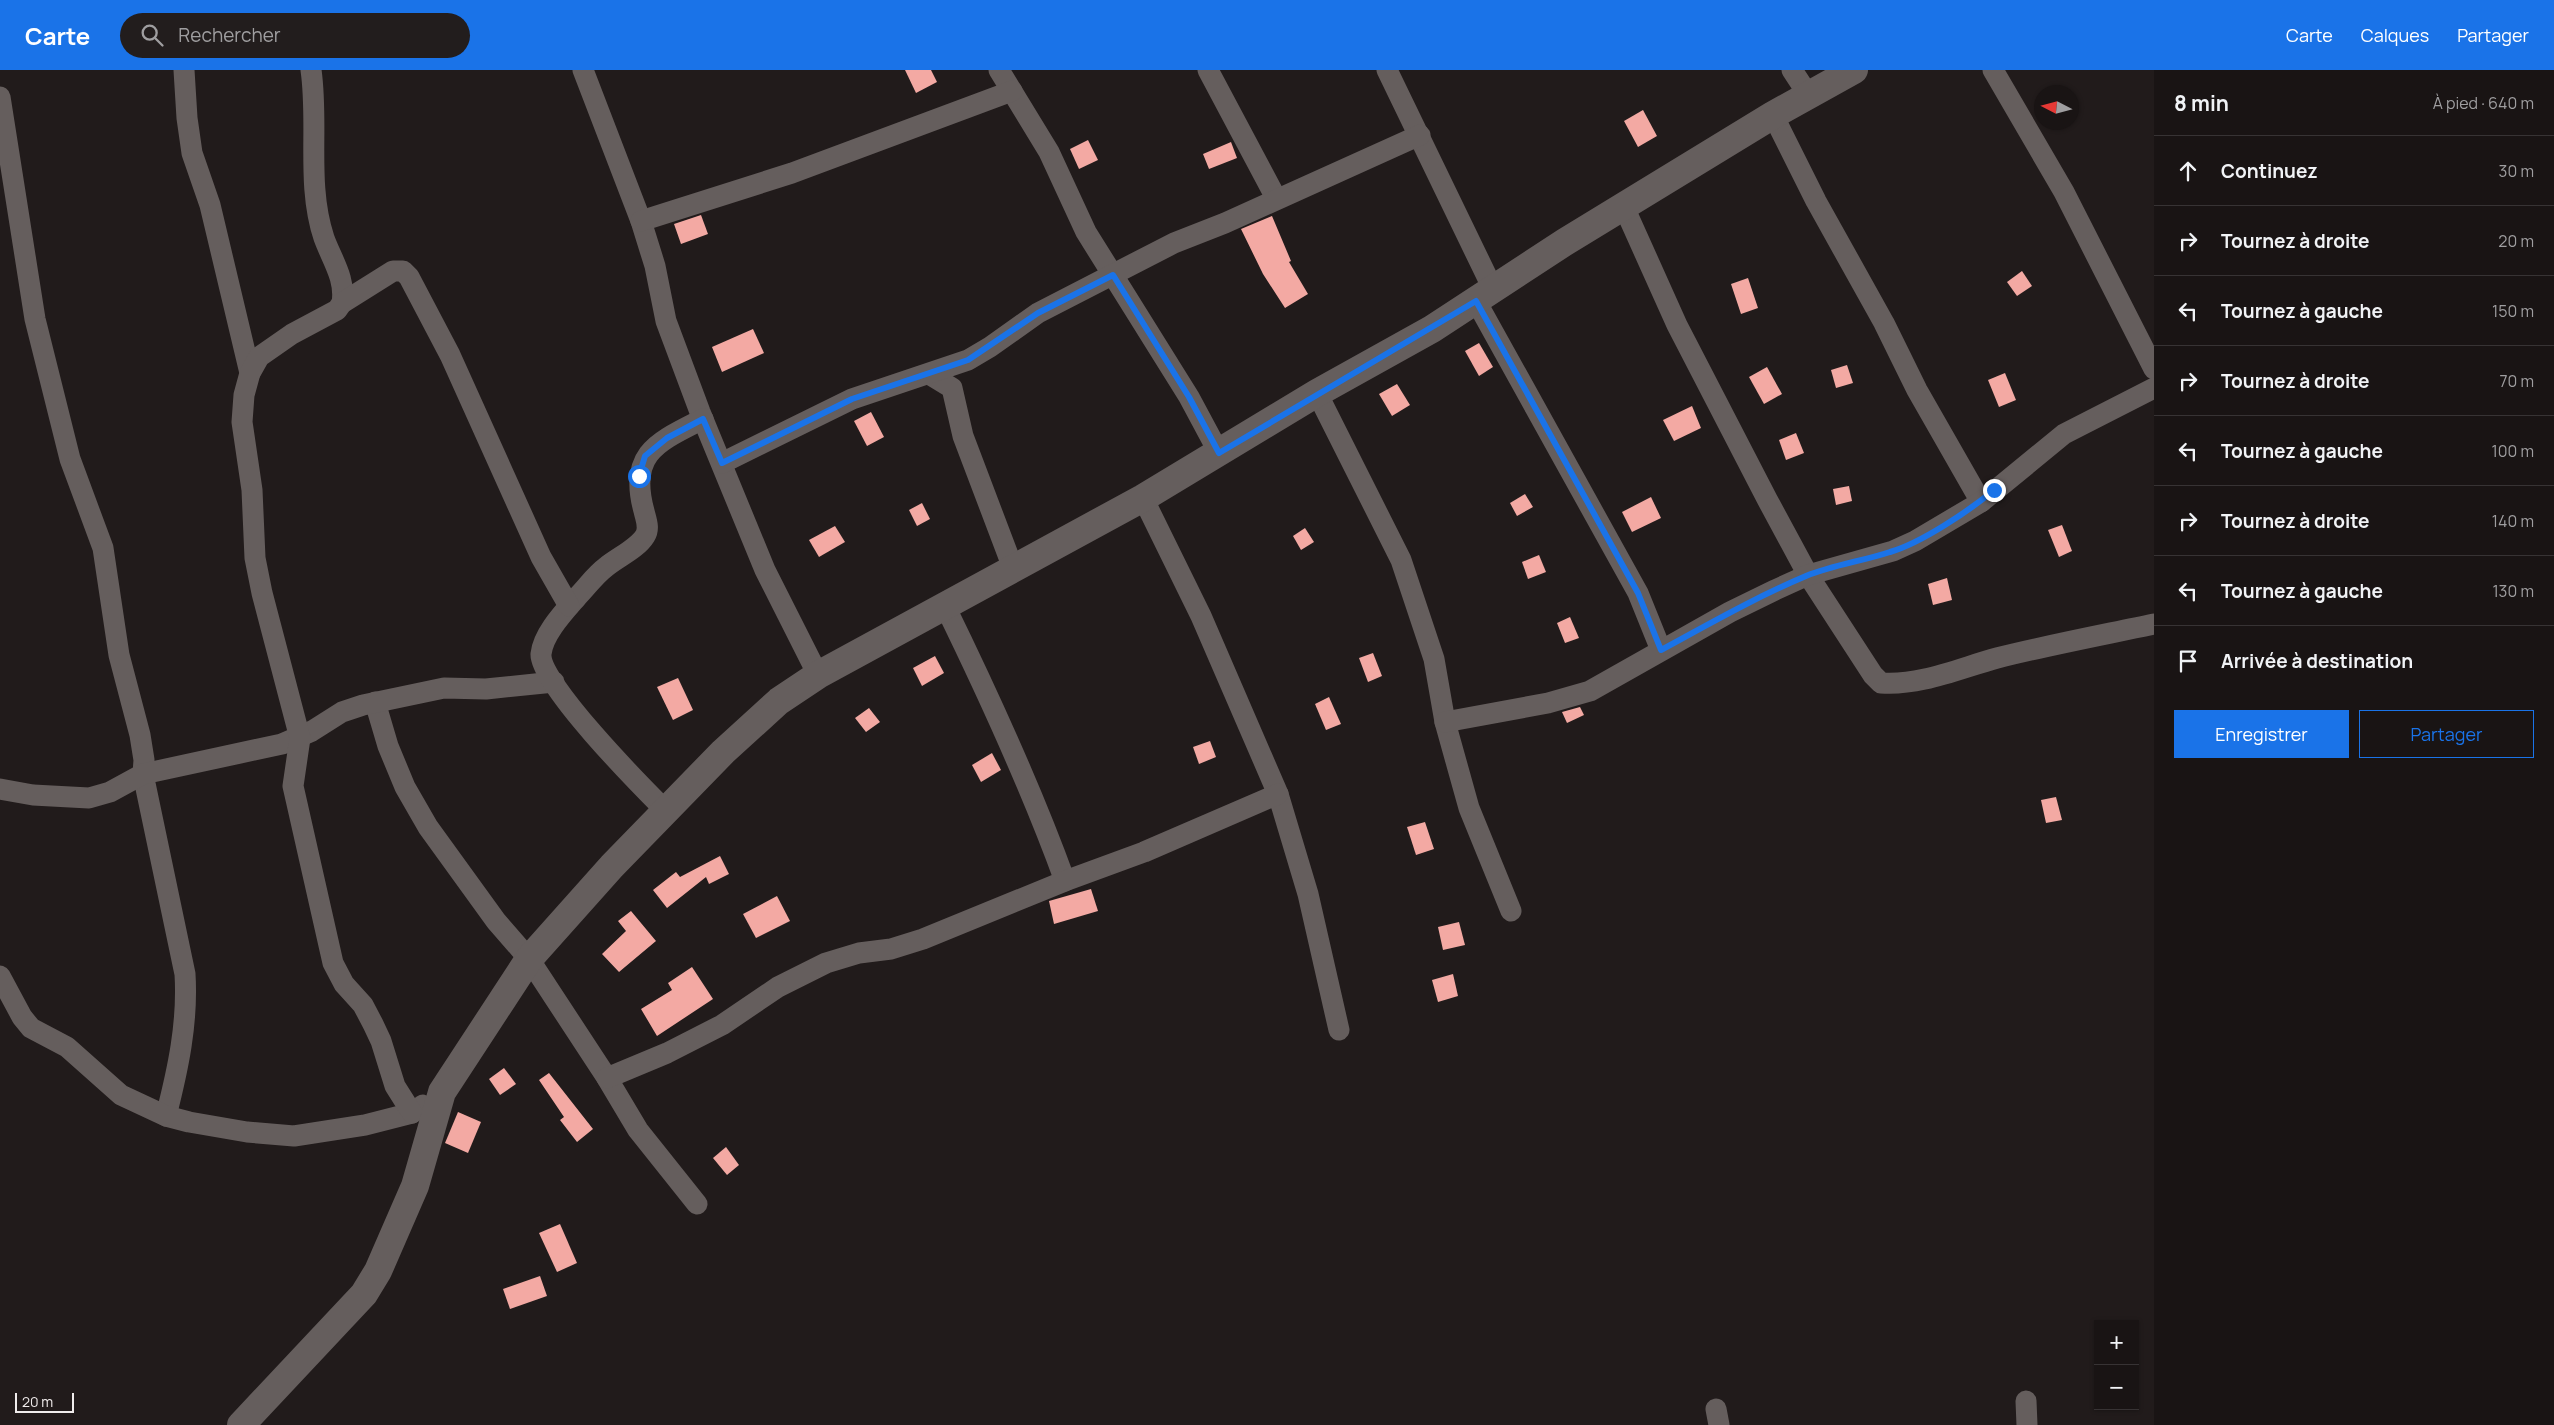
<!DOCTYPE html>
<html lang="fr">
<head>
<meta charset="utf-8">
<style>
	:root { --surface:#191414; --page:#221d1d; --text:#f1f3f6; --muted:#9f9ea0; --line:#373334; --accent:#1a73e8 }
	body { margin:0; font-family:Manrope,sans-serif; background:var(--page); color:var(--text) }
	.controls { position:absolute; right:15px; bottom:15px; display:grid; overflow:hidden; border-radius:0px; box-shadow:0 1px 4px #0004 }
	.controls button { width:45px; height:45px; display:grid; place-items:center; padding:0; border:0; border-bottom:1px solid var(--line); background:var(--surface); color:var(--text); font:25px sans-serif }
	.compass { position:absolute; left:2034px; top:15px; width:45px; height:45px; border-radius:50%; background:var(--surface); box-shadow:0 1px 4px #0004; rotate:276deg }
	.scale { position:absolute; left:15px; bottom:12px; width:59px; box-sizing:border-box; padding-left:5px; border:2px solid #f0ecec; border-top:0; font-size:14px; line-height:18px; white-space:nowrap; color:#f0ecec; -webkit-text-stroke:4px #211b1b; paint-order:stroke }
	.stop { position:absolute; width:15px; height:15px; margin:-11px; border:4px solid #1a73e8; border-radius:50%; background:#fff }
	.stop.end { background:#1a73e8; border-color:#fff; box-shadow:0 1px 5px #0008 }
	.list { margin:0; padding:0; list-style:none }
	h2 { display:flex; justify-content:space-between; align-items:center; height:65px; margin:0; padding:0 20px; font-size:21px }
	h2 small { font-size:16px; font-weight:400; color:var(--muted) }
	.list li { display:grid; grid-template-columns:32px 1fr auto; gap:15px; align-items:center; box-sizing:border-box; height:70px; padding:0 20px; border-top:1px solid var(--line) }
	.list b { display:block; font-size:19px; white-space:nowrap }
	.list em { font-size:16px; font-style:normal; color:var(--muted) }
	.actions { display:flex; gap:10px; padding:15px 20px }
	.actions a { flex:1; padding:11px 0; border:1px solid var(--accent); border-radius:0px; text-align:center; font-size:18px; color:var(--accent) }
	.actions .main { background:var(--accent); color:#fff }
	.icon { flex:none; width:28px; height:28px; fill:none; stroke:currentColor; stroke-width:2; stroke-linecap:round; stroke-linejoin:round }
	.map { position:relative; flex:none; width:2154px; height:1355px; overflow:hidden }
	header { display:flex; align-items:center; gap:30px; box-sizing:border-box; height:70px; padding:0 25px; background:var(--accent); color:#fff }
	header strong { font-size:24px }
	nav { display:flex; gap:28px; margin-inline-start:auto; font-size:18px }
	.search { width:350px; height:45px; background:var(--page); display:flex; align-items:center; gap:12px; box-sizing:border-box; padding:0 18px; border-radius:28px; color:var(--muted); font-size:19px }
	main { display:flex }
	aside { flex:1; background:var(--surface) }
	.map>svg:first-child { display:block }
	.building { fill:#f3a9a3 }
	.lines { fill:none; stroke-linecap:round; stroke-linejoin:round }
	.street { stroke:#655e5d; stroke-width:21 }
	.secondary { stroke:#655e5d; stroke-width:28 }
	.route { stroke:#1a73e8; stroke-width:6 }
</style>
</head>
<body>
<header>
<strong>Carte</strong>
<div class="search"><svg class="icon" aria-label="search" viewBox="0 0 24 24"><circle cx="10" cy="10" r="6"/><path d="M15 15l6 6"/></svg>Rechercher</div>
<nav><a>Carte</a><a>Calques</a><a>Partager</a></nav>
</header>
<main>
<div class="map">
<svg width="2154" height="1355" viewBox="0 0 2154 1355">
	<rect width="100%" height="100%" fill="#211b1b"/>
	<!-- building -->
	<g class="building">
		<path d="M905 0H931L937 12 916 23Z"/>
		<path d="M1643 40 1657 66 1638 77 1624 51Z"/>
		<path d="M1088 70 1098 90 1079 99 1070 79Z"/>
		<path d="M1231 72 1237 88 1209 99 1203 84Z"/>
		<path d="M701 145 708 164 681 174 674 154Z"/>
		<path d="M1272 146 1291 191 1289 192 1308 224 1285 238 1263 204 1241 159Z"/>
		<path d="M2022 201 2032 216 2017 226 2007 212Z"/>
		<path d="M1748 208 1758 238 1741 244 1731 214Z"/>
		<path d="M753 259 764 283 722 302 712 277Z"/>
		<path d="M1479 273 1493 297 1479 306 1465 281Z"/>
		<path d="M1847 295 1853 313 1836 318 1831 300Z"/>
		<path d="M1767 297 1782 324 1764 334 1749 307Z"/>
		<path d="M2005 303 2016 330 1999 337 1988 310Z"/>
		<path d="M1397 314 1410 335 1392 346 1379 324Z"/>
		<path d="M1692 336 1701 358 1674 371 1663 350Z"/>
		<path d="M871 342 884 367 867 376 854 351Z"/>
		<path d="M1796 363 1804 383 1786 390 1779 370Z"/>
		<path d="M1849 416 1852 431 1836 435 1833 419Z"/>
		<path d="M1525 424 1533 437 1517 446 1510 433Z"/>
		<path d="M1651 427 1661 448 1632 462 1622 442Z"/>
		<path d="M922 433 930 449 917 456 909 440Z"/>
		<path d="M2062 455 2072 481 2059 487 2048 460Z"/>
		<path d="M835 456 845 472 819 487 809 470Z"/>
		<path d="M1305 458 1314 472 1301 480 1293 466Z"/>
		<path d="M1539 485 1546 502 1528 509 1522 492Z"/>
		<path d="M1947 508 1952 530 1933 535 1928 514Z"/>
		<path d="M1570 547 1579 568 1565 573 1557 553Z"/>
		<path d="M1373 583 1382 606 1368 612 1359 588Z"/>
		<path d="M935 586 944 603 922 616 913 598Z"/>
		<path d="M678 608 693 640 673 650 657 617Z"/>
		<path d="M1329 627 1341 654 1326 660 1315 634Z"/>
		<path d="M1580 637 1584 645 1567 653 1562 642Z"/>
		<path d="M869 638 880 652 866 662 855 648Z"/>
		<path d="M1210 671 1216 687 1199 694 1193 677Z"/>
		<path d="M992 683 1001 700 981 712 972 695Z"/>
		<path d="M2056 727 2062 750 2046 753 2041 730Z"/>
		<path d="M1425 752 1434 779 1416 785 1407 757Z"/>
		<path d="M720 786 729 804 709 814 706 807 667 838 653 820 676 802 680 807Z"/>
		<path d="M1091 819 1098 841 1054 854 1049 831Z"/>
		<path d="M777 826 790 851 756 868 743 844Z"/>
		<path d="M631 841 656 871 619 902 602 884 626 861 618 851Z"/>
		<path d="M1459 852 1465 875 1443 880 1438 857Z"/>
		<path d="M692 897 713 929 657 966 641 939 672 920 668 913Z"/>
		<path d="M1453 904 1458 926 1438 932 1432 910Z"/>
		<path d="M504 998 516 1014 500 1025 489 1009Z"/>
		<path d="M549 1003 593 1059 577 1072 560 1050 564 1047 539 1010Z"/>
		<path d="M458 1042 481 1052 468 1083 445 1073Z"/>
		<path d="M726 1077 739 1095 727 1105 713 1088Z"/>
		<path d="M560 1154 577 1193 557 1202 539 1163Z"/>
		<path d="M540 1206 547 1226 510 1239 503 1219Z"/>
	</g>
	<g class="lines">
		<!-- street -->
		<g class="street">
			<path d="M184 0 187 48 192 83 210 135 250 303"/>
			<path d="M311 0C319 55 306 114 324 168 332 190 346 209 342 233"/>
			<path d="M583 0 641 151 655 196 666 251 700 342 765 500 818 605"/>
			<path d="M999 0 1049 82 1086 162 1189 327 1219 383"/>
			<path d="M1208 0 1276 128"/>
			<path d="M1387 0 1493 219"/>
			<path d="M1792 0 1809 26"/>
			<path d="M1993 0 2064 122 2154 299"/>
			<path d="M0 27 35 249 70 389 103 478 119 585 140 665 144 690 143 704 185 904C188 953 178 999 166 1046"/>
			<path d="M1773 45 1816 131 1884 253 1917 320 1981 432"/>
			<path d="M1624 137 1677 255 1767 429 1808 505 1873 605 1881 613C1920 616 1960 598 1997 588 2049 575 2102 565 2154 554"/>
			<path d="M641 151 792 103 1012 21"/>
			<path d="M1476 231 1638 523 1661 580"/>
			<path d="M929 304 952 318 963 366 1013 498"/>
			<path d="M1317 323 1401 490 1434 589 1445 652 1469 738 1511 841"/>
			<path d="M722 393 852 329 968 290 990 277 1038 243 1174 173 1225 153 1420 65"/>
			<path d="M1143 428 1201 546 1278 724 1308 824 1339 960"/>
			<path d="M945 536C989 626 1031 717 1065 811"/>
			<path d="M375 632 388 676 405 717 428 757 496 851 529 889 607 1008 638 1060 697 1134"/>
			<path d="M1445 652 1548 633 1590 621 1730 542 1775 520 1808 505 1893 481 1915 471 1981 432 2064 364 2154 318"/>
			<path d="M0 719 33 725 89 728 110 722 143 704 282 674 312 661 342 642 363 635 444 618 486 619 554 612"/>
			<path d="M665 740C642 717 539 613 541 584 543 564 564 542 577 527 587 517 595 505 606 497 618 487 637 479 645 466 650 458 646 450 644 441 628 383 658 372 703 349"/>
			<path d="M0 906 22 947 31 958 67 977 121 1025 166 1046 189 1052 247 1062 294 1066 365 1055 412 1043 423 1035"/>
			<path d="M607 1008 667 983 722 955 778 917 826 893 859 883 891 879 923 869 1065 811 1144 782 1278 724"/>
			<path d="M412 1043 395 1016 381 971 373 954 363 935 344 914 333 893 293 716 300 668 262 523 255 488 252 420 242 352 244 325 250 303 259 287 292 264 337 240 342 233 393 201H403L409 207 450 285 541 487 569 536"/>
			<path d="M2026 1331 2027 1355"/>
			<path d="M1716 1339 1719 1355"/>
		</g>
		<!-- secondary -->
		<path class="secondary" d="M241 1355 364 1224 378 1201 415 1116 442 1022 529 889 612 796 723 682 779 631 818 605 1143 428 1317 323 1432 259 1565 172 1773 45 1854 0"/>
	</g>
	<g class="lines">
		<!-- route -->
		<path class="route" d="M639 406 645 386 667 368 703 349 722 393 852 329 968 290 1038 243 1113 205 1189 327 1219 383 1476 231 1638 523 1661 580C1709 554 1756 527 1806 506 1833 495 1863 491 1890 482 1921 473 1969 441 1994 420"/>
	</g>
</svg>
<div class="controls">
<button>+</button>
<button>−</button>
</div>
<svg class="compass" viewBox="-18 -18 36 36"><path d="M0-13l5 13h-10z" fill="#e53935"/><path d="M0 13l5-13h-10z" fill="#9f9ea0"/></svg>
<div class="scale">20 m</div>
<div class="stop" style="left:639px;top:406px"></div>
<div class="stop end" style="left:1994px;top:420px"></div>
</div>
<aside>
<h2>8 min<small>À pied · 640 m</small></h2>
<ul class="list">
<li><svg class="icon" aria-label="ahead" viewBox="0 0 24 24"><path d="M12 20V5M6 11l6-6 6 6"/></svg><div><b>Continuez</b></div><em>30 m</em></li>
<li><svg class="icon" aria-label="right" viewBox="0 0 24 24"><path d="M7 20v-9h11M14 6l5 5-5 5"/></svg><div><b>Tournez à droite</b></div><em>20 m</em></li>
<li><svg class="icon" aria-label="left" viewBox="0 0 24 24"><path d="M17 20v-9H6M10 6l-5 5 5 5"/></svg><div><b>Tournez à gauche</b></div><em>150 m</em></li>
<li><svg class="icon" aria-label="right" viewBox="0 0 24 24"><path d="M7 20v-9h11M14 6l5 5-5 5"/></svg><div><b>Tournez à droite</b></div><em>70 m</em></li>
<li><svg class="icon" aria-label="left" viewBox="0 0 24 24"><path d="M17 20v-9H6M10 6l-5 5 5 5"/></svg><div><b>Tournez à gauche</b></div><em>100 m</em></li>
<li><svg class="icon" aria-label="right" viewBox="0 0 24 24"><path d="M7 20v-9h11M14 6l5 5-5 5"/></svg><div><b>Tournez à droite</b></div><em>140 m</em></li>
<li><svg class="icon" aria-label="left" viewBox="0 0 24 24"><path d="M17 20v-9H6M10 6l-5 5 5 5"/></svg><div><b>Tournez à gauche</b></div><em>130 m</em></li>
<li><svg class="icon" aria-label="arrive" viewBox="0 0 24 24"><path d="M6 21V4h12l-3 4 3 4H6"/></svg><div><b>Arrivée à destination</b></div></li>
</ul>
<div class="actions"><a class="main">Enregistrer</a><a>Partager</a></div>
</aside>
</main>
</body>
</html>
